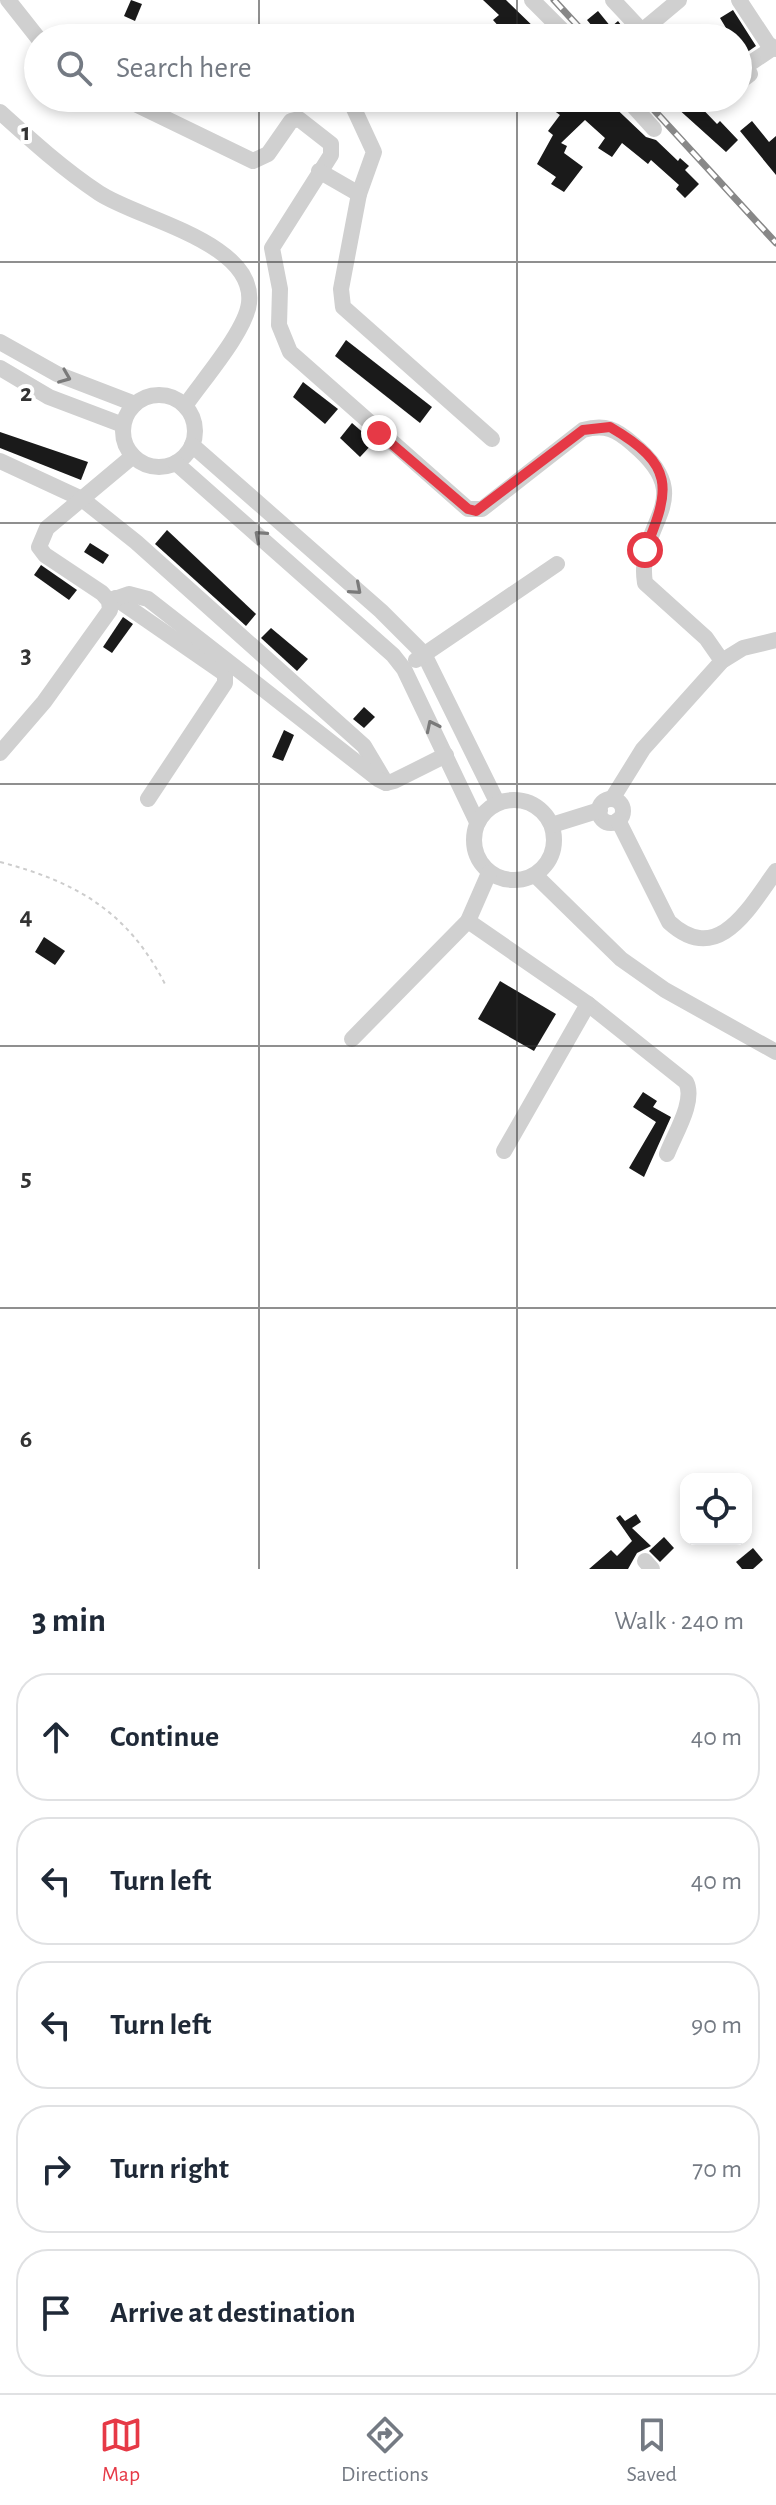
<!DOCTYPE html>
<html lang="en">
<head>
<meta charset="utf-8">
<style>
	:root { --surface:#fff; --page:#f2f2f3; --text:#1f2937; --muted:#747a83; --line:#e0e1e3; --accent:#e63946 }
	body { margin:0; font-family:"Alegreya Sans",sans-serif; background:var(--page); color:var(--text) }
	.controls { position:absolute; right:24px; bottom:24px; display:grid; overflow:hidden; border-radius:16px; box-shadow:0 4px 12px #0003 }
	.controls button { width:72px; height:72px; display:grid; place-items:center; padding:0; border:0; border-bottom:2px solid var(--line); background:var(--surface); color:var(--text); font:40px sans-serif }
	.stop { position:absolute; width:24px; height:24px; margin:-18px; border:6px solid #e63946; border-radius:50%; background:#fff }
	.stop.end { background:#e63946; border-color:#fff; box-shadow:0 2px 8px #0008 }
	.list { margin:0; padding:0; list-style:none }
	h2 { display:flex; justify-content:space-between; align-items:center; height:104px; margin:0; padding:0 32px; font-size:34px }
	h2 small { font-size:26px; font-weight:400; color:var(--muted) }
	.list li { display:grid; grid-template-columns:52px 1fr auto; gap:24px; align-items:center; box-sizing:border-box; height:128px; margin:0 16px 16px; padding:0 16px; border:2px solid var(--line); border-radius:32px }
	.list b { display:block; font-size:30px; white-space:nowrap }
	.list em { font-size:26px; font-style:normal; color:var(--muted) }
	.icon { flex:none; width:44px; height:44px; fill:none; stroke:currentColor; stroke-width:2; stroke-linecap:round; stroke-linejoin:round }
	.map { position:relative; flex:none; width:776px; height:1569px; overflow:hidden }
	.search { position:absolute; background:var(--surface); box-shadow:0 4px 12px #0003; left:24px; right:24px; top:24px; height:88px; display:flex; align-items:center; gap:20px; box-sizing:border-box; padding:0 28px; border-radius:44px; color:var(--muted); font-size:30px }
	.sheet { height:824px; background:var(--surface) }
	nav { display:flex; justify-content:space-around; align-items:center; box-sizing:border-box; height:112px; border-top:2px solid var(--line); background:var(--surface); font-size:22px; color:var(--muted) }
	nav a { display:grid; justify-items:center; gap:4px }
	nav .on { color:var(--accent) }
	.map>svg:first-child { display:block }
	.building { fill:#1a1a1a }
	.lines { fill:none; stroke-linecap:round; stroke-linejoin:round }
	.path { stroke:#cdcdcd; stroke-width:2; stroke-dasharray:4 4; stroke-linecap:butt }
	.minor { stroke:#d0d0d0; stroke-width:16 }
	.rail-casing { stroke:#888; stroke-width:7 }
	.rail { stroke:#fff; stroke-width:4; stroke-dasharray:12; stroke-linecap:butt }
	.oneway { stroke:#7a7a7a }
	.route { stroke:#e63946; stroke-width:10 }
	.grid { fill:none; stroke:#333; stroke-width:2; stroke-opacity:0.55 }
	.grid-label { font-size:26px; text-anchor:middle; font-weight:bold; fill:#333; stroke:#fff; stroke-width:8; stroke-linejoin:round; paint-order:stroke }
</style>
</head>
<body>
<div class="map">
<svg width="776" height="1569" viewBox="0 0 776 1569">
	<rect width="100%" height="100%" fill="#fff"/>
	<!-- building -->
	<g class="building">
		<path d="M131 0 142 4 135 21 124 16Z"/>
		<path d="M483 0H506L540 33 536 38H509L493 20 499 15Z"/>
		<path d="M733 10 756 46 743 55 738 38H732L720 18Z"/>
		<path d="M598 11 611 27 618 21 631 38H602L587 20Z"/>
		<path d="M536 98H605L646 137 656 140 678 161 680 158 689 166 685 170 699 184 685 198 676 189 679 185 651 160 648 164 622 143 612 157 598 148 605 138 585 120 561 143 567 146 564 153 583 167 564 192 551 184 556 177 537 164 553 135 548 131 560 115Z"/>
		<path d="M666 98H692L717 124 720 121 738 140 726 152Z"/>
		<path d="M752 121 769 142 776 136V175L740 131Z"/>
		<path d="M346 340 432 407 420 423 335 356Z"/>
		<path d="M303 382 338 409 325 424 293 397Z"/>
		<path d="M352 423 374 442 360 457 340 438Z"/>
		<path d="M0 432 88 462 81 480 0 448Z"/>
		<path d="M167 530 256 614 246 626 155 544Z"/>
		<path d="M90 543 109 555 103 564 84 552Z"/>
		<path d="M41 565 77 590 69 600 34 575Z"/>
		<path d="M123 617 133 624 112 653 103 647Z"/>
		<path d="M271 628 308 659 297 671 261 638Z"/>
		<path d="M364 707 375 717 364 728 353 719Z"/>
		<path d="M284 730 294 735 283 761 272 757Z"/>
		<path d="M44 937 65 951 55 965 35 952Z"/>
		<path d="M500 981 556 1014 534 1051 478 1019Z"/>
		<path d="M643 1092 657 1101 653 1107 671 1117 644 1177 629 1168 656 1122 633 1107Z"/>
		<path d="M636 1514 641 1522 632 1528 651 1546 637 1553 628 1569H589L611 1550 617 1556 632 1541 616 1518 620 1515 625 1521Z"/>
		<path d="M664 1537 674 1548 660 1562 649 1551Z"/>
		<path d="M753 1548 763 1560 753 1569H742L736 1562Z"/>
	</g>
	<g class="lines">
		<!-- path -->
		<path class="path" d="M0 862C77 882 128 912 165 984"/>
		<!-- minor -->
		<g class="minor">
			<path d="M8 0 38 38"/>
			<path d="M532 0 570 38"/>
			<path d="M613 0 642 31V38"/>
			<path d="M739 0 768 44 776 49"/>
			<path d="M642 31 679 0"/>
			<path d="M738 83 750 74 746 66 773 48"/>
			<path d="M123 98 253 161 268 154 291 121 299 119 331 144V155L272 248 280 289 279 325 290 352 468 509H482L583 430C605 424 616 429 633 444 701 501 635 521 645 583L706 638 722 661"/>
			<path d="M349 98 374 152 359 194"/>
			<path d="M626 98 654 129"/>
			<path d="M0 112C32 141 63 169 99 193 138 219 256 242 249 303 246 331 202 381 185 406"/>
			<path d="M319 171 359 194 341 289 343 307 492 439"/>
			<path d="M0 342 57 374 135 404"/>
			<path d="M0 368 49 397 123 425"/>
			<circle cx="159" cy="431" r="36"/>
			<path d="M192 445 381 611 424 654 497 802"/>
			<path d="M0 461 82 499 136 542 364 746 386 783"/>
			<path d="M176 463 393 655 404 669 477 822"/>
			<path d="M115 598 225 674V683L148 799"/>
			<path d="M109 601 129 594 148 599 378 779 386 783 394 781 446 755"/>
			<path d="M416 660 557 564"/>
			<path d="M0 753 44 702 110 610 109 601 102 593 45 555 39 547 47 528 133 456"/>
			<path d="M612 799 643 749 722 661 743 648 776 640"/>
			<circle cx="611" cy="811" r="12"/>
			<circle cx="514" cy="840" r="40"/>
			<path d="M618 820 669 922C718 967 749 908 776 871"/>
			<path d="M552 825 600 810"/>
			<path d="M535 875 621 959 665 990 776 1052"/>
			<path d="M468 921 588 1004 686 1082C696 1101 674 1135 667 1154"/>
			<path d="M352 1039 468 921 489 873"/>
			<path d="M504 1151 588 1004"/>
			<path d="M645 1561 652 1569"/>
		</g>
		<!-- rail casing -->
		<g class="rail-casing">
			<g id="rail">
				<path d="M554 0 589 38"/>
				<path d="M643 98 776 243"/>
			</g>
		</g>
		<!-- rail -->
		<use href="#rail" class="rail"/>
	</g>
	<!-- one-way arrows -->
	<defs><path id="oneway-chevron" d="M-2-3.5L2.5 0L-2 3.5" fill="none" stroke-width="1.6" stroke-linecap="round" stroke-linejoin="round" transform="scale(2)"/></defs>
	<g class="oneway">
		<use href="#oneway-chevron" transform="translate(65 377) rotate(22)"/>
		<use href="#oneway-chevron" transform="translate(260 536) rotate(-139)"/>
		<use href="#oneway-chevron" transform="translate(356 589) rotate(41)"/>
		<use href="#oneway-chevron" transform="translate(432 726) rotate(-116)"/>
	</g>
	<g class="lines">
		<!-- route -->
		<path class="route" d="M379 433 468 509 476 511 583 430 610 427C675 465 671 488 645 550"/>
	</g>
	<!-- grid -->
	<path class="grid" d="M259 0V38M517 0V38M259 98V1569M517 98V1569M0 262H776M0 523H776M0 784H776M0 1046H776M0 1308H776"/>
	<g class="grid-label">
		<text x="26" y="140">1</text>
		<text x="26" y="401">2</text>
		<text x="26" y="663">3</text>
		<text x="26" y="924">4</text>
		<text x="26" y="1186">5</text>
		<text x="26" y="1447">6</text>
	</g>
</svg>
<div class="controls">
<button><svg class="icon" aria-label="locate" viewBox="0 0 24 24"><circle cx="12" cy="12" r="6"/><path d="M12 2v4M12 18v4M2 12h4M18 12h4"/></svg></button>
</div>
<div class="stop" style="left:645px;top:550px"></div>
<div class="stop end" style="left:379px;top:433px"></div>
<div class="search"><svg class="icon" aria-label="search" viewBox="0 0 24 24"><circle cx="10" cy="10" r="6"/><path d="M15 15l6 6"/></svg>Search here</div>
</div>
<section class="sheet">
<h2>3 min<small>Walk · 240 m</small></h2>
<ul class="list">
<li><svg class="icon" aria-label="ahead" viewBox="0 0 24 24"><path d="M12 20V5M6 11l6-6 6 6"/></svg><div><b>Continue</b></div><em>40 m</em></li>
<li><svg class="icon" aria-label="left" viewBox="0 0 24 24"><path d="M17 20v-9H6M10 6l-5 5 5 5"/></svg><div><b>Turn left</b></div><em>40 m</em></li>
<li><svg class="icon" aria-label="left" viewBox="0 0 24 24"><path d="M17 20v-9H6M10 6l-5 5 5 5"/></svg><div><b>Turn left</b></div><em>90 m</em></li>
<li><svg class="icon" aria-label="right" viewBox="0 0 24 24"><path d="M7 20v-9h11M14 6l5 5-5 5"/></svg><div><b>Turn right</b></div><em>70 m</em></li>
<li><svg class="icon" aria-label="arrive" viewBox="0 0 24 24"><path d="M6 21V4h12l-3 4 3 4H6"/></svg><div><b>Arrive at destination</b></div></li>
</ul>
</section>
<nav>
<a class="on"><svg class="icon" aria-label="map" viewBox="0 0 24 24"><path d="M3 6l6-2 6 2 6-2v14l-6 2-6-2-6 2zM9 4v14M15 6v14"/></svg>Map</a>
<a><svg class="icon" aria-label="directions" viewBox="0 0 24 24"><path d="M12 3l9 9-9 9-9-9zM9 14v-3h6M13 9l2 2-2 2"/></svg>Directions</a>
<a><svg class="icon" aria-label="saved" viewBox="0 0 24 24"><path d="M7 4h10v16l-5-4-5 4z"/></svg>Saved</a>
</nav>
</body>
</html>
